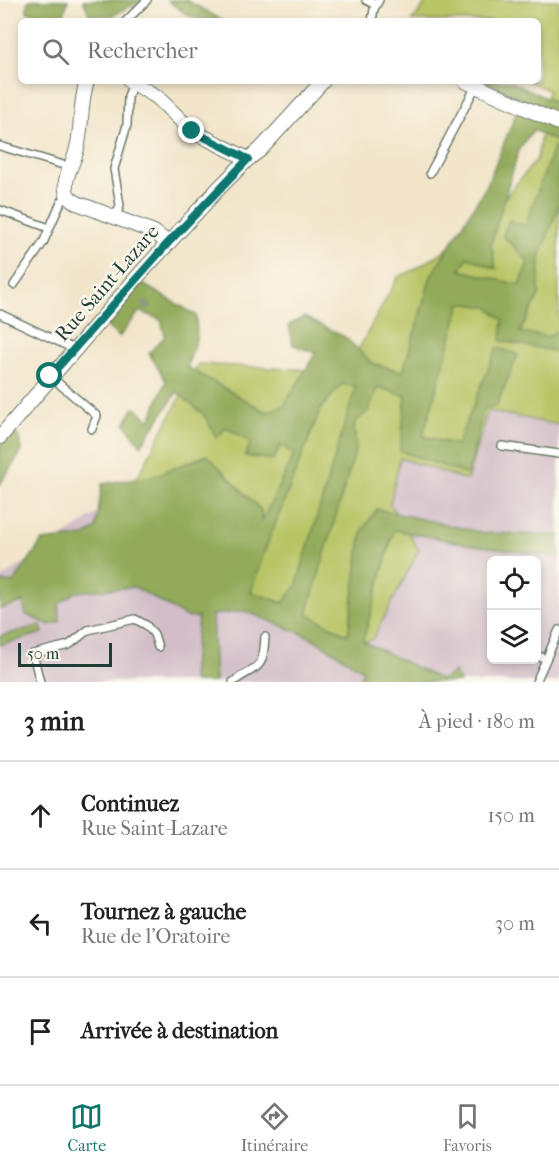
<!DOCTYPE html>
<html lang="fr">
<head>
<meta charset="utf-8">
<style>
	:root { --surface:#fff; --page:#f2f2f2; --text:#222; --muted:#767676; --line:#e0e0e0; --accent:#0f766e }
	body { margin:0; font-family:"IM FELL French Canon",serif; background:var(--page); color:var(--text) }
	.controls { position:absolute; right:18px; bottom:18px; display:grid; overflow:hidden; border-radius:9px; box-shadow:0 3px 9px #0003 }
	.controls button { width:54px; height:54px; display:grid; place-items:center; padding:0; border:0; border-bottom:2px solid var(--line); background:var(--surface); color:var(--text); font:30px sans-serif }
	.scale { position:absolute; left:18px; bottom:15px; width:94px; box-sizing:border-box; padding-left:6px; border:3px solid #1f3d34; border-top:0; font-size:16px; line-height:21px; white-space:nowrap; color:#1f3d34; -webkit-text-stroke:4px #fbf7ec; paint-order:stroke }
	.stop { position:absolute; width:18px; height:18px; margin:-14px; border:4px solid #0f766e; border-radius:50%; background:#fff }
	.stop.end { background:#0f766e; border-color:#fff; box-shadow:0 2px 6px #0008 }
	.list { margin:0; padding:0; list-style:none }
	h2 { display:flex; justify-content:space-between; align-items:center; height:78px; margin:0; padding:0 24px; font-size:26px }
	h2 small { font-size:20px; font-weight:400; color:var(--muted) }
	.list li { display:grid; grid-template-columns:39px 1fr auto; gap:18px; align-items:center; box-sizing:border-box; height:108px; padding:0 24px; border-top:2px solid var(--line) }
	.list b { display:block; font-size:22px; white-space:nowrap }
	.list p { margin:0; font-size:20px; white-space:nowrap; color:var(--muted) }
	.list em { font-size:20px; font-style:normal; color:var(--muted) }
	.icon { flex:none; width:33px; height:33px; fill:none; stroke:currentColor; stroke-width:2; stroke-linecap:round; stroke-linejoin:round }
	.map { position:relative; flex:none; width:559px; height:682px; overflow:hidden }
	.search { position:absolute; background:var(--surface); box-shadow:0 3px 9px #0003; left:18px; right:18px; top:18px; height:66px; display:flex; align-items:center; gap:15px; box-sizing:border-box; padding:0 21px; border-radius:9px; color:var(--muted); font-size:22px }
	.sheet { height:402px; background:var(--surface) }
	nav { display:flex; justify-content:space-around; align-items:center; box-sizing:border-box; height:84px; border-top:2px solid var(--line); background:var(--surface); font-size:16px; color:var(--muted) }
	nav a { display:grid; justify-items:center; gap:3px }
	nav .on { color:var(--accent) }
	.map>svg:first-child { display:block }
	.industrial { fill:#d2bdc8; fill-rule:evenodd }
	.green { fill:#b8c465; stroke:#6c804c; stroke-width:1.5 }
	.forest { fill:#92aa5a; stroke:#587447; stroke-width:1.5; fill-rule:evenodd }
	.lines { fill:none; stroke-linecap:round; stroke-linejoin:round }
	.lane-casing { stroke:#697868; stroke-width:10 }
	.street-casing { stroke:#697868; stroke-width:16 }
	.lane { stroke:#fff; stroke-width:7 }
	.street { stroke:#fff; stroke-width:14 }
	.tree { fill:#939b7e }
	.route { stroke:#0f766e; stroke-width:8 }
	.labels { text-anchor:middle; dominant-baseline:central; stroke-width:5; stroke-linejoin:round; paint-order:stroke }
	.street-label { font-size:20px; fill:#1f3d34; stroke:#fbf7ec }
</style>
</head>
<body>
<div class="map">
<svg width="559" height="682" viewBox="0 0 559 682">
	<rect width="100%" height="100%" fill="#fbf7ec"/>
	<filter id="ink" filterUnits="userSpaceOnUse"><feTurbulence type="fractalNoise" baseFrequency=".0167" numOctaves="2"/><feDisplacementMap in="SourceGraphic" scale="12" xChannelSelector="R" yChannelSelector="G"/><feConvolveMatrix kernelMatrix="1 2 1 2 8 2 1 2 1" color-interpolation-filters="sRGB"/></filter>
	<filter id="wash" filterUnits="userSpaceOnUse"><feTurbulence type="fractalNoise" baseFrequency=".008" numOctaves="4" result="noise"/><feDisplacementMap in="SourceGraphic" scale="24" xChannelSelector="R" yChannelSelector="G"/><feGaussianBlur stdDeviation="1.35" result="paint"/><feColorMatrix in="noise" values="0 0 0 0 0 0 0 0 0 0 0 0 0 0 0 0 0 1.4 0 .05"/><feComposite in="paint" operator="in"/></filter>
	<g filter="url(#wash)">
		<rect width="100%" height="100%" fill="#f2e5ca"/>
		<!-- industrial -->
		<path class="industrial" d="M488 411 559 425V682H0V579L130 491 418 550 390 504 400 458 467 479ZM492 560H536V660H492Z"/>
		<!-- green -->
		<path class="green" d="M428 0H559V425L488 411 467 480 400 458 390 504 419 550 373 639 356 645 256 608 130 491 198 364 346 372 398 277 416 269 450 247 493 212 537 159 548 90 527 81H538V21H412Z"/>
		<!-- forest -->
		<g class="forest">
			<path d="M33 0H68L62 21H43V14L27 12 28 1Z"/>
			<path d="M83 0H143L110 17 89 14Z"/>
			<path d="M168 0H186L224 21C197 21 188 18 168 0Z"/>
			<path d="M483 81H509L559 104V143L533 130 519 149 491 244 496 269 468 257 460 270 520 285 528 261 503 236 509 220 525 226 554 146 559 148V205L540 257 539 296 520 332 548 337 559 329V352L501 341 503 320 488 307 461 303 423 436 457 445 497 348 518 355 496 406 484 408 468 475 400 451 406 396 378 387 368 411 354 423 356 448 307 614 348 635 362 531 377 509 485 533 559 535V557L473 545 394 530 363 641 441 680 455 672 460 682H359L363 670 310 637 245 611 212 615 215 682H194L192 676 198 617 188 618 135 587 76 592 59 604 60 622 50 625 26 615 23 602 0 609V582H14L42 541 85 536 96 528 102 484 153 476 207 455 261 510 262 521 294 455 281 445 273 460 245 456 251 442 226 427 217 438 204 415 177 392 141 446 125 424 134 407 150 420 166 381 149 353 165 336 161 320 140 311 119 337 107 327 141 283 196 315 197 337 187 367 266 412 284 406 316 353 293 345 289 325 304 317 345 337 372 363 403 372 431 276 486 187 522 99ZM342 384 356 386 296 587 283 603 251 592 263 555 321 408Z"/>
			<path d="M0 430 18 435 22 451 0 484Z"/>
			<path d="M41 625 43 633 0 645V636Z"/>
		</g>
	</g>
	<g filter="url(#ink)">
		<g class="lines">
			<!-- lane casing -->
			<g class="lane-casing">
				<g id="lane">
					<path d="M366 0 376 5"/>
					<path d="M126 21 147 0"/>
					<path d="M372 21 374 9 379 0"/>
					<path d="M0 146 70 167"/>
					<path d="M430 173 476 86"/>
					<path d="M0 210 49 228"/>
					<path d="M116 217 120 205 114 169 127 125 128 96 133 83"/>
					<path d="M14 285 43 243 61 202 68 195"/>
					<path d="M0 314 74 349"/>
					<path d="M50 376 97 416 92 429"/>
					<path d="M502 446 559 454"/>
					<path d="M536 655 546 659"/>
					<path d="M40 682 33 654 69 645 88 630 135 619 146 625 154 634 158 647"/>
					<path d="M233 682C259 663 263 672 265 637"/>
					<path d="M536 682 559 630"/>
				</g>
			</g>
			<!-- street casing -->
			<g class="street-casing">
				<g id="street">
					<path d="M87 81C79 104 83 129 76 152 73 164 64 176 66 189 66 196 71 199 77 203L154 232 168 243"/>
					<path d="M130 81 157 97 192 131 248 159"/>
					<path d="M465 81 559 123"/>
					<path d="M0 437 139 275 220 187 248 159 260 150 323 81"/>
				</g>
			</g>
			<!-- lane -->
			<use href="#lane" class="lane"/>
			<!-- street -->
			<use href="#street" class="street"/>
		</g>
		<!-- trees -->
		<circle class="tree" cx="146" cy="302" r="4.5"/>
	</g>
	<g class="lines" filter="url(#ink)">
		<!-- route -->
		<path class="route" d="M50 376 168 243 248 159 192 131"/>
	</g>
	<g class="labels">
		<!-- street labels -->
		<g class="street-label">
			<text transform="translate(107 283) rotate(-49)">Rue Saint-Lazare</text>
		</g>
	</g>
</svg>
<div class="controls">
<button><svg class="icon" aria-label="locate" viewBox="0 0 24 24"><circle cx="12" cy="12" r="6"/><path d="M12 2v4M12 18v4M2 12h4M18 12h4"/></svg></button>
<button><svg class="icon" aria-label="layers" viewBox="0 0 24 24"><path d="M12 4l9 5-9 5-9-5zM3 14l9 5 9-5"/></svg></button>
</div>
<div class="scale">50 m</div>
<div class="stop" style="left:50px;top:376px"></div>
<div class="stop end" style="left:192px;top:131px"></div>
<div class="search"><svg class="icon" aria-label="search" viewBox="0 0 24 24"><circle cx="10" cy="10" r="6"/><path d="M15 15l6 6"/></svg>Rechercher</div>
</div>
<section class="sheet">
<h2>3 min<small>À pied · 180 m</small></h2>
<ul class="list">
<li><svg class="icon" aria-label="ahead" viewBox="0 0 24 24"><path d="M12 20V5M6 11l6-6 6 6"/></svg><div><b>Continuez</b><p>Rue Saint-Lazare</p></div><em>150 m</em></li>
<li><svg class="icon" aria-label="left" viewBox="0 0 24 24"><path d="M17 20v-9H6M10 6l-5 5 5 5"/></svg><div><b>Tournez à gauche</b><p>Rue de l'Oratoire</p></div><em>30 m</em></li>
<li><svg class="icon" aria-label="arrive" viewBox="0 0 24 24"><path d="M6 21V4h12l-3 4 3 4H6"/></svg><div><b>Arrivée à destination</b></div></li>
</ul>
</section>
<nav>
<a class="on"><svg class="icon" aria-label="map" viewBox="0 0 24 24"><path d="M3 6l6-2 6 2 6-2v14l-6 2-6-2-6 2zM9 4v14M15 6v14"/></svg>Carte</a>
<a><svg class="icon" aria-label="directions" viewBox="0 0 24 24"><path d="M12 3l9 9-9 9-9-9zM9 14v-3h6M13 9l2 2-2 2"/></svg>Itinéraire</a>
<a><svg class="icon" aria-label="saved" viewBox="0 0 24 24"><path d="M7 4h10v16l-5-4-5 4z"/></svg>Favoris</a>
</nav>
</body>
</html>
